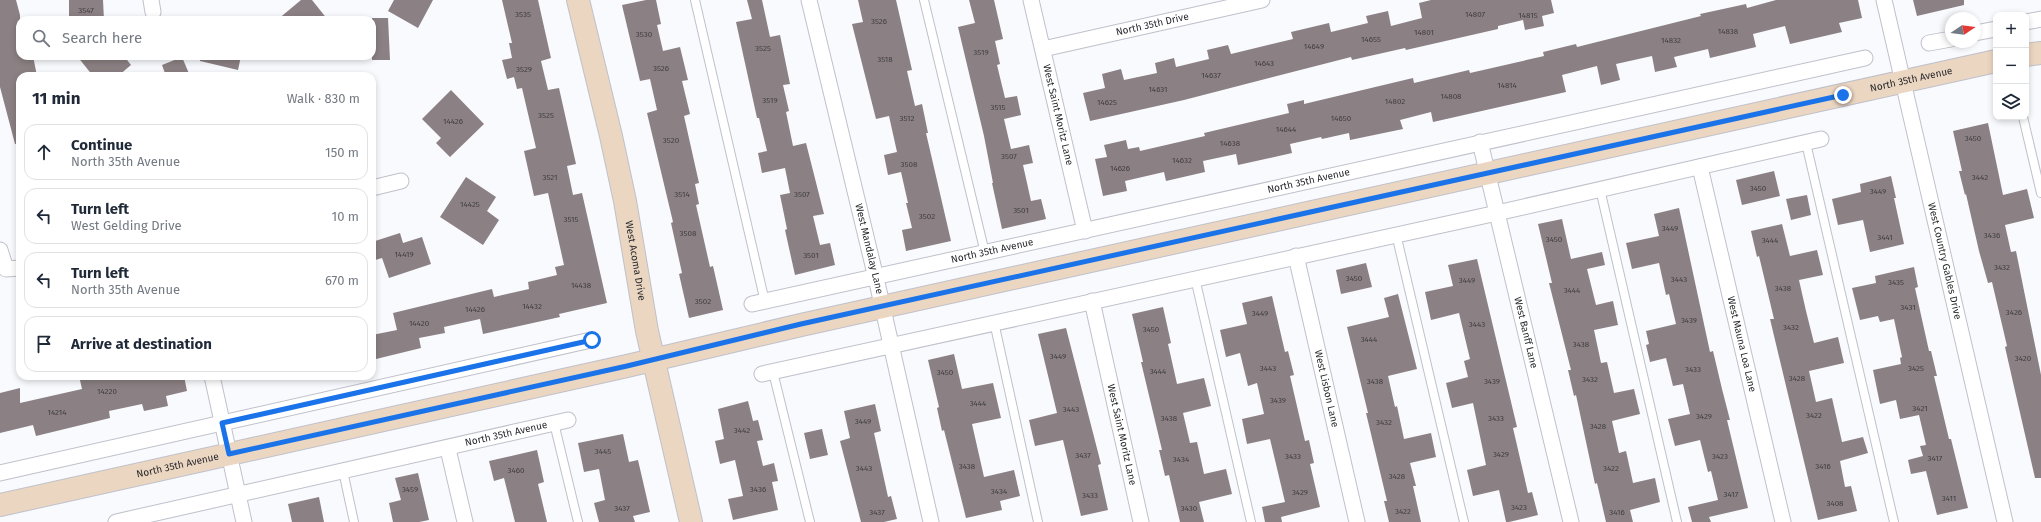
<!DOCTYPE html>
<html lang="en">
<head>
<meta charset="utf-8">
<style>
	:root { --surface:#fff; --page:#f2f2f3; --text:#1f2937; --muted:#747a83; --line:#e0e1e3 }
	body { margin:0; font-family:"Fira Sans",sans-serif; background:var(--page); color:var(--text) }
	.controls { position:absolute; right:12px; top:12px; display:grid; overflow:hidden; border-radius:8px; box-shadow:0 2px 6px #0003 }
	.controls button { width:36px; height:36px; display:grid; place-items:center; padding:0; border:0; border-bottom:1px solid var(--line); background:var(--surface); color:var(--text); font:20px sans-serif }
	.compass { position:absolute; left:1945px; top:12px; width:36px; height:36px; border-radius:50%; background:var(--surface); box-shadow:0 2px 6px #0003; rotate:77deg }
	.stop { position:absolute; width:12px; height:12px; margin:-9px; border:3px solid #1a73e8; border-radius:50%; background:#fff }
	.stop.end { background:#1a73e8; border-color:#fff; box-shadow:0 1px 4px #0008 }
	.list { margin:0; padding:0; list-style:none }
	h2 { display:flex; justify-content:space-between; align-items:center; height:52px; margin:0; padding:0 16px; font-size:17px }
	h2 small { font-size:13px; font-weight:400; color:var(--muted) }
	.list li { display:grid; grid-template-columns:26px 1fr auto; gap:12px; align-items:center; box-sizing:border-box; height:56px; margin:0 8px 8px; padding:0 8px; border:1px solid var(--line); border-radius:12px }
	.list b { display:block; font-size:15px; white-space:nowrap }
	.list p { margin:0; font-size:13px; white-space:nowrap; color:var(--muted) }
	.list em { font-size:13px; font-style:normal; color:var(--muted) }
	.icon { flex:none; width:22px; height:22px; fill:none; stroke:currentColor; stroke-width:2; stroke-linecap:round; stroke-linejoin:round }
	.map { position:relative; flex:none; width:2041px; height:522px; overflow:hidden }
	.search { position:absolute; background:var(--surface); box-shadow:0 2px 6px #0003; left:16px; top:16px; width:360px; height:44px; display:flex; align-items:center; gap:10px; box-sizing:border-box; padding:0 14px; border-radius:12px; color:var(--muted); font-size:15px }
	.panel { position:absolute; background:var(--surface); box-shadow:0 2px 6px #0003; left:16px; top:72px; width:360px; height:308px; border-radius:12px }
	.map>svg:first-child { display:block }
	.building { fill:#8b8083 }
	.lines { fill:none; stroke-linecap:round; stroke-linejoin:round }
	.lane-casing { stroke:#bfc1cb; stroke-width:10 }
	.street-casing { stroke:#bfc1cb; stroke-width:17 }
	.secondary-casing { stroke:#bfc1cb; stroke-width:24 }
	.lane { stroke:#fff; stroke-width:8 }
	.street { stroke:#fff; stroke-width:15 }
	.secondary { stroke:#ebd6c1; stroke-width:22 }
	.route { stroke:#1a73e8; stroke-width:5 }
	.labels { text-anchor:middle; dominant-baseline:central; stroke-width:3; stroke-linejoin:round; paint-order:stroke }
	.number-label { font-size:8px; fill:#403e42 }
	.street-label { font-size:10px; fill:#27282c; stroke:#fff }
</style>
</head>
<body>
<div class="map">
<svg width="2041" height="522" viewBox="0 0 2041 522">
	<rect width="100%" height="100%" fill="#f9fafe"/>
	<!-- building -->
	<g class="building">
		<path d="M0 0H16L20 15V56H33L37 76H20V144H15L0 87Z"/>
		<path d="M69 0H103L104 20H69Z"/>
		<path d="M301 0H312L328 20H277Z"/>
		<path d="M394 0H433L418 28 388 11Z"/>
		<path d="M502 0H538L551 58 541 61 548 90 559 88 576 164 567 166 573 195 582 193 607 303 559 314 560 317 483 334 480 319 444 327 445 333 419 338 421 348 372 360V335L397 330 393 313 492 289 494 297 529 289 528 282 557 275 555 267 564 265 548 193 534 196 524 151 536 148 522 88 517 89 514 77 507 79 502 60 512 58 509 43H512Z"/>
		<path d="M646 0H656L661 24 657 25 663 51 680 47 688 80 682 81 690 114 684 116 699 183 695 184 699 204 696 205 710 267 713 266 723 310 689 318 679 274 682 273 671 223 673 222 647 113 657 110 650 79 640 81 622 5Z"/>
		<path d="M747 0H762L770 37 780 35 790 84 783 85 789 111 786 112 793 146 806 143 824 214 813 216 820 245 830 243 835 265 795 275 785 230 787 229 780 195 790 193 785 168 762 173 758 153 767 151 759 118H757L736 22 752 19Z"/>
		<path d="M858 0H896L912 70 907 71 915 106 922 104 928 133H926L951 241 906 251 902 230 912 228 906 203H908L901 172 888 175 884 155 897 152 889 116 876 119 852 24 863 22Z"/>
		<path d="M969 0H994L1003 39 995 41 1000 64 997 65 1005 98 1017 96 1021 115 1004 119 1011 149 1029 145 1033 163 1023 165 1031 201 1041 199 1046 219 1002 229 992 183H993L984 136 958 27 975 23Z"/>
		<path d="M1431 0H1551L1554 13 1542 16 1544 26 1525 30 1523 20 1498 26V29L1406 50 1405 48 1352 60 1351 57 1184 100 1090 121 1083 93 1105 88 1102 74 1121 69 1124 80 1157 73 1155 63 1174 58 1176 67 1209 59 1207 50 1228 45 1231 54 1293 39 1291 32 1329 23 1331 32 1368 23 1366 16 1388 11 1391 26 1422 18 1419 3Z"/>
		<path d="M1776 0H1858L1862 18 1839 23 1842 32 1790 44 1785 26 1753 34 1756 47 1710 58 1708 49 1674 57 1677 67 1655 72 1652 56 1616 64 1620 80 1601 85 1597 66 1562 75 1566 92 1433 122 1431 112 1400 120 1403 129 1350 140 1349 133 1322 139 1321 137 1290 144 1292 153 1238 165 1236 154 1203 161 1205 172 1166 181 1164 172 1125 181 1127 191 1103 196 1095 159 1107 157 1104 145 1126 140 1128 149 1139 147 1140 151 1205 136 1204 133 1289 113 1287 104 1304 100V104L1413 78 1414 83 1469 70 1470 73 1544 56 1543 52 1576 44 1577 47 1701 16 1700 14 1746 4 1747 8Z"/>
		<path d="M1913 0H1964V5L1917 16Z"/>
		<path d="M372 18H388L390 60H372Z"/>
		<path d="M77 56H124L131 65 118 76H93Z"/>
		<path d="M200 56H241L238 70 200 61Z"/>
		<path d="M182 57 190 76H166L162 65Z"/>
		<path d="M451 90 484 124 450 157 436 143 441 138 422 119Z"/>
		<path d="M1988 123 2003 195 2027 189 2034 218 2005 225 2011 252 2016 251 2041 375V478H2035L2015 391 2005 347 2007 346 1992 282 1988 283 1979 251 1966 194 1965 195 1959 171H1962L1953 131Z"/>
		<path d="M1774 171 1780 196 1742 205 1736 180Z"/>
		<path d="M1891 176 1896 198H1894L1904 244 1870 252 1863 220 1838 225 1832 199 1861 192 1860 184Z"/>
		<path d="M466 177 496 197 487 211 499 220 483 245 440 217Z"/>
		<path d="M1807 195 1811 215 1791 220 1786 199Z"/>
		<path d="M1679 208 1710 352 1713 351 1722 389 1730 420H1727L1748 508 1709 517 1711 522H1692L1688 507 1718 500 1711 471 1708 472 1700 440 1675 446 1668 419 1690 414 1683 384 1673 386 1666 358 1650 362 1646 345 1649 344 1646 331 1676 324 1669 294 1666 295 1659 263 1632 269 1626 243 1659 236 1654 214Z"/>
		<path d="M1562 219 1571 259 1602 252 1605 265 1587 269 1596 305 1613 301 1618 325 1594 330 1601 363 1607 362 1614 393 1634 389 1640 414 1612 421 1619 453 1626 451 1633 483 1655 478 1660 502 1630 510 1633 522H1606L1597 483 1595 484 1576 395 1574 396 1568 370H1571L1549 283H1552L1538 224Z"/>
		<path d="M1782 224 1790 256 1817 250 1823 275 1799 280 1806 311 1814 343 1838 337 1844 363 1809 371 1816 402 1832 398 1842 442 1863 437 1868 453 1840 461 1845 487 1851 486 1857 511 1818 520 1770 319H1774L1759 256 1757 257 1751 231Z"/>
		<path d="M400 233 403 243 422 237 431 264 389 278 382 258 372 261V242Z"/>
		<path d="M1477 259 1517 427 1513 428 1528 493 1532 492 1538 515 1509 522H1506L1499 490 1473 496 1467 470 1486 465 1473 403 1452 408 1446 383 1468 377 1464 361 1470 359 1459 313 1431 320 1425 292 1453 286 1448 265Z"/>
		<path d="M1366 263 1372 287 1341 294 1336 270Z"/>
		<path d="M1914 267 1918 287 1915 288 1929 351H1931L1937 376H1934L1949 439H1951L1968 508 1937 515 1926 471 1911 474 1908 460 1923 456 1920 446 1926 445 1919 415 1900 419 1896 400 1880 404 1873 370 1901 364 1900 358 1902 357 1894 319 1880 322 1878 316 1860 320 1852 288 1876 283 1875 276Z"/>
		<path d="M1398 294 1417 369 1388 376 1395 407 1397 406 1404 439 1431 433 1436 457 1410 463 1416 486H1413L1421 522H1389L1384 501H1387L1366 413H1368L1347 327 1389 317 1384 298Z"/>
		<path d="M1272 296 1285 352 1288 351 1294 375 1290 376 1305 441 1309 440 1314 463 1310 464 1320 507 1281 517 1282 522H1265L1262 507 1285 502 1270 439 1247 444 1242 419 1264 414 1257 383 1248 386 1240 353 1226 357 1220 330 1247 324 1242 303Z"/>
		<path d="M1163 307 1171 343 1168 344 1177 384 1204 378 1211 406 1183 413 1190 443 1197 442 1204 474 1226 469 1232 494 1199 502 1204 522H1180L1169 475 1165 476 1159 450H1162L1141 362H1143L1132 314Z"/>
		<path d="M1066 328 1101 464 1098 465 1108 510 1081 516 1063 440 1035 446 1029 420 1057 413 1038 334Z"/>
		<path d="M954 354 962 389 993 383 1001 418 972 424 984 477 1014 470 1020 496 1000 501 1002 510 966 518 944 430 942 431 937 408 939 407 928 360Z"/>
		<path d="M79 376H184L187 391 166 396 168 406 144 411 142 404 109 411 110 418 36 436 33 425 0 433V393L20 388V403L82 389Z"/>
		<path d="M748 401 753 421 758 420 763 440 757 441 763 466 774 463 778 481 772 482 778 510 733 520 728 499 743 496 735 460 720 464 715 441 724 439 718 409Z"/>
		<path d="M875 404 881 431 874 433 888 497 891 496 897 519 884 522H861L840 441 850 438 844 411Z"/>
		<path d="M822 429 828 455 810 459 804 433Z"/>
		<path d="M623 434 629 462 638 460 650 512 633 516 635 522H599L594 503 605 500 599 469 584 472 578 443Z"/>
		<path d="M537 450 544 482 538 484 547 522H515L504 478 494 481 489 461Z"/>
		<path d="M418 473 429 520 419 522H393L389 503 401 500 395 478Z"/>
		<path d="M319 497 324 522H292L288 504Z"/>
	</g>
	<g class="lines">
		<!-- lane casing -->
		<g class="lane-casing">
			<g id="lane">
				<path d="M695 0 765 302"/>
				<path d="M924 0 985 253"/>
				<path d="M2023 117 2041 193"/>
				<path d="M1806 143 1894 522"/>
				<path d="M1600 189 1677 522"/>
				<path d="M1396 234 1464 522"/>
				<path d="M1195 278 1251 522"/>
				<path d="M994 322 1038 522"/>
				<path d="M773 372 810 522"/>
				<path d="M554 423 578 522"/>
				<path d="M343 471 354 522"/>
			</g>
		</g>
		<!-- street casing -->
		<g class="street-casing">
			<g id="street">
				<path d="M151 0 153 12"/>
				<path id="s1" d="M809 0 876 278 931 522"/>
				<path id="s2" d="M1031 0 1085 231"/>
				<path id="s3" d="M1884 0 2005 522"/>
				<path d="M2026 22 2041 19"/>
				<path d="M1975 33 1996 29"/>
				<path d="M1929 43 1951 39"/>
				<path id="s4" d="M1043 49 1262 0"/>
				<path id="s5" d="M1480 142 1571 522"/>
				<path id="s6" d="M1700 167 1783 522"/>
				<path d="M372 188 401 181"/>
				<path d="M0 250 6 269 20 268"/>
				<path id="s7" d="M1296 256 1357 522"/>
				<path id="s8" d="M1092 301 1141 522"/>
				<path id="s9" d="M752 304 1865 58"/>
				<path d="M762 374 1497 213 1821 139"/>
				<path d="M212 376 244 522"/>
				<path d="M448 449 465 522"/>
				<path d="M0 473 591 340"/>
				<path id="s10" d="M116 522 568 420"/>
			</g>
		</g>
		<!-- secondary casing -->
		<g class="secondary-casing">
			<g id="secondary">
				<path id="s11" d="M578 0 611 136 625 201 647 331 691 522"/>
				<path d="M2026 55 2041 53"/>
				<path id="s12" d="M0 505 627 366 801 325 1996 61"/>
			</g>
		</g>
		<!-- lane -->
		<use href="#lane" class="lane"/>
		<!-- street -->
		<use href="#street" class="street"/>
		<!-- secondary -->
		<use href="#secondary" class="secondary"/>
	</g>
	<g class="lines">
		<!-- route -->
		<path class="route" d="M592 340 222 423 229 454 627 366 801 324 1843 95"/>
	</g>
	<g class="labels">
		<!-- number labels -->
		<g class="number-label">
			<text x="86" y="10">3547</text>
			<text x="523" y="14">3535</text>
			<text x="1475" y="14">14807</text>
			<text x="1528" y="15">14815</text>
			<text x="879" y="21">3526</text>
			<text x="1728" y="31">14838</text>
			<text x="1424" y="32">14801</text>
			<text x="644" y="34">3530</text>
			<text x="1371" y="39">14655</text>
			<text x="1671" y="40">14832</text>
			<text x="1314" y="46">14649</text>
			<text x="763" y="48">3525</text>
			<text x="981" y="52">3519</text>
			<text x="885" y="59">3518</text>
			<text x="1264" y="63">14643</text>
			<text x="661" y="68">3526</text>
			<text x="524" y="69">3529</text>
			<text x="1211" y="75">14637</text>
			<text x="1507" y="85">14814</text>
			<text x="1158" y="89">14631</text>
			<text x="1451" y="96">14808</text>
			<text x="770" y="100">3519</text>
			<text x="1395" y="101">14802</text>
			<text x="1107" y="102">14625</text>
			<text x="998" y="107">3515</text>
			<text x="546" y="115">3525</text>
			<text x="907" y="118">3512</text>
			<text x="1341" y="118">14650</text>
			<text x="453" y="121">14426</text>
			<text x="1286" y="129">14644</text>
			<text x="1973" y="138">3450</text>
			<text x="671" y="140">3520</text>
			<text x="1230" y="143">14638</text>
			<text x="1009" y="156">3507</text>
			<text x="1182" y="160">14632</text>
			<text x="909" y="164">3508</text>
			<text x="1120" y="168">14626</text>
			<text x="550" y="177">3521</text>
			<text x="1980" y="177">3442</text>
			<text x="1758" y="188">3450</text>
			<text x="1878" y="191">3449</text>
			<text x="682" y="194">3514</text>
			<text x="802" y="194">3507</text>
			<text x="470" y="204">14425</text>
			<text x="1021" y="210">3501</text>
			<text x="927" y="216">3502</text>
			<text x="571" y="219">3515</text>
			<text x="1670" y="228">3449</text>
			<text x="688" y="233">3508</text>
			<text x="1992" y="235">3436</text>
			<text x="1885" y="237">3441</text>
			<text x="1554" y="239">3450</text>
			<text x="1770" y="240">3444</text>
			<text x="404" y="254">14419</text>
			<text x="811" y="255">3501</text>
			<text x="2002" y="267">3432</text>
			<text x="1354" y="278">3450</text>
			<text x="1679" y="279">3443</text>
			<text x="1467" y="280">3449</text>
			<text x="1896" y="282">3435</text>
			<text x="581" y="285">14438</text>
			<text x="1783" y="288">3438</text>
			<text x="1572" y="290">3444</text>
			<text x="703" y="301">3502</text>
			<text x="532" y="306">14432</text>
			<text x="1908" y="307">3431</text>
			<text x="475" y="309">14426</text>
			<text x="2014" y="312">3426</text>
			<text x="1260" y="313">3449</text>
			<text x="1689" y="320">3439</text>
			<text x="419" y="323">14420</text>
			<text x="1477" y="324">3443</text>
			<text x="1791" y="327">3432</text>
			<text x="1151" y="329">3450</text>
			<text x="1369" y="339">3444</text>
			<text x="1581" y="344">3438</text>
			<text x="1058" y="356">3449</text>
			<text x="2023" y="358">3420</text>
			<text x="1268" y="368">3443</text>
			<text x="1916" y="368">3425</text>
			<text x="1693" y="369">3433</text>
			<text x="1158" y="371">3444</text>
			<text x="945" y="372">3450</text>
			<text x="1797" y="378">3428</text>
			<text x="1590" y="379">3432</text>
			<text x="1375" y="381">3438</text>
			<text x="1492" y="381">3439</text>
			<text x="107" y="391">14220</text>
			<text x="1278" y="400">3439</text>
			<text x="978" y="403">3444</text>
			<text x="1920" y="408">3421</text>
			<text x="1071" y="409">3443</text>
			<text x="57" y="412">14214</text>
			<text x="1814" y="415">3422</text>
			<text x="1704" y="416">3429</text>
			<text x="1169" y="418">3438</text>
			<text x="1496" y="418">3433</text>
			<text x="863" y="421">3449</text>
			<text x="1384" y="422">3432</text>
			<text x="1598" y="426">3428</text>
			<text x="742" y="430">3442</text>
			<text x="603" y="451">3445</text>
			<text x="1501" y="454">3429</text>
			<text x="1083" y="455">3437</text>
			<text x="1293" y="456">3433</text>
			<text x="1720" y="456">3423</text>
			<text x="1935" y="458">3417</text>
			<text x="1181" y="459">3434</text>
			<text x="967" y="466">3438</text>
			<text x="1823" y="466">3416</text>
			<text x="864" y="468">3443</text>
			<text x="1611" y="468">3422</text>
			<text x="516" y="470">3460</text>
			<text x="1397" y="476">3428</text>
			<text x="410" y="489">3459</text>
			<text x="758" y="489">3436</text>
			<text x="999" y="491">3434</text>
			<text x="1300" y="492">3429</text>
			<text x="1731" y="494">3417</text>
			<text x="1090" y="495">3433</text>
			<text x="1949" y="498">3411</text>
			<text x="1835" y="503">3408</text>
			<text x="1519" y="507">3423</text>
			<text x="622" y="508">3437</text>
			<text x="1189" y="508">3430</text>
			<text x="1403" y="511">3422</text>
			<text x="877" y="512">3437</text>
			<text x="1617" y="512">3416</text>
		</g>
		<!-- street labels -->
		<g class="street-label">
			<text stroke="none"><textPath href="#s4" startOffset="112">North 35th Drive</textPath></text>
			<text stroke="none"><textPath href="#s12" startOffset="1958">North 35th Avenue</textPath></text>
			<text stroke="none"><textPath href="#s2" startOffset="118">West Saint Moritz Lane</textPath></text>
			<text stroke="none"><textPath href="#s9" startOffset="570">North 35th Avenue</textPath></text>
			<text stroke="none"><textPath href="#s1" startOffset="256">West Mandalay Lane</textPath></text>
			<text stroke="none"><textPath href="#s9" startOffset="246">North 35th Avenue</textPath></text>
			<text stroke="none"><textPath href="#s11" startOffset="267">West Acoma Drive</textPath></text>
			<text stroke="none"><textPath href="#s3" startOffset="268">West Country Gables Drive</textPath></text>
			<text stroke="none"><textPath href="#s5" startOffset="196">West Banff Lane</textPath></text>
			<text stroke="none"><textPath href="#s6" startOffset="182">West Mauna Loa Lane</textPath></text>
			<text stroke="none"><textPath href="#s7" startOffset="136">West Lisbon Lane</textPath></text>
			<text stroke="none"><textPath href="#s10" startOffset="400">North 35th Avenue</textPath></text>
			<text stroke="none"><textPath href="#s8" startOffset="137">West Saint Moritz Lane</textPath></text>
			<text stroke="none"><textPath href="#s12" startOffset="182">North 35th Avenue</textPath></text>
		</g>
	</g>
</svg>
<div class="controls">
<button>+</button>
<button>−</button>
<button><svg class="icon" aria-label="layers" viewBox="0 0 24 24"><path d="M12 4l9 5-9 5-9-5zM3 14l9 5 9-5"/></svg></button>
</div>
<svg class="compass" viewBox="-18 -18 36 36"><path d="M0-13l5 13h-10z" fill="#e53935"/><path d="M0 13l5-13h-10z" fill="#747a83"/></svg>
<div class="stop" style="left:592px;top:340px"></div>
<div class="stop end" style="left:1843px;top:95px"></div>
<div class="search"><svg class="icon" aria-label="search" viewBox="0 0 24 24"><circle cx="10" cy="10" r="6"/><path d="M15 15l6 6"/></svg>Search here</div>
<section class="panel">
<h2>11 min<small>Walk · 830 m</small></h2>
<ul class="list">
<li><svg class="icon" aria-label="ahead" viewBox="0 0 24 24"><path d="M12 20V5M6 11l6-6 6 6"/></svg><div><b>Continue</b><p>North 35th Avenue</p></div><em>150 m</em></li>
<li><svg class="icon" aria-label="left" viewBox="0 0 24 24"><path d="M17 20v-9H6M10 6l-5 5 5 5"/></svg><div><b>Turn left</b><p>West Gelding Drive</p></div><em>10 m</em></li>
<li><svg class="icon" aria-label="left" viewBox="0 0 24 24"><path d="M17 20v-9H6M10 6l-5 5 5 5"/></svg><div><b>Turn left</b><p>North 35th Avenue</p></div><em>670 m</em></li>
<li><svg class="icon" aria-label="arrive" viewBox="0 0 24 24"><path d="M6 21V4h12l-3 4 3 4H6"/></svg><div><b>Arrive at destination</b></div></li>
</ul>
</section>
</div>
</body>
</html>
